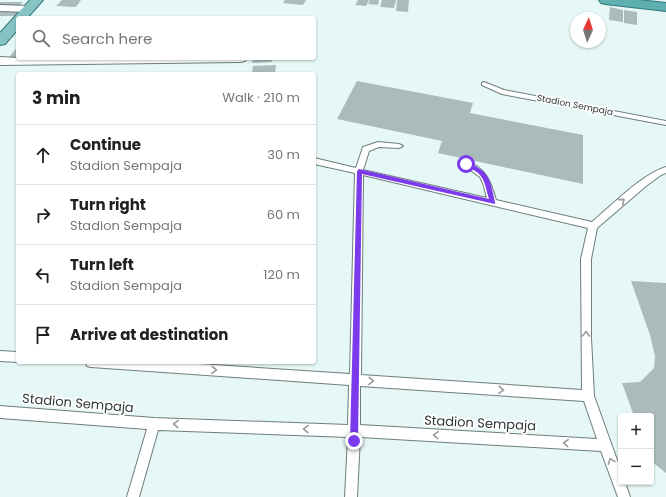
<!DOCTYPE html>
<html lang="en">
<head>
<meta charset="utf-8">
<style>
	:root { --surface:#fff; --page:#f6f6f6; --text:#202124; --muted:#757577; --line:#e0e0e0 }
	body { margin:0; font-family:Poppins,sans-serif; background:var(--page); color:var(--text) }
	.controls { position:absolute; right:12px; bottom:12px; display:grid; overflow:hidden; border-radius:4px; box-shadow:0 1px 3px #0004 }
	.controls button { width:36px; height:36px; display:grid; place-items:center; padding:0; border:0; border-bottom:1px solid var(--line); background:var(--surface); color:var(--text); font:20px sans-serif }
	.compass { position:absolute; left:570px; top:12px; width:36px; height:36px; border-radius:50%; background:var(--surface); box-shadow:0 1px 3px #0004; rotate:4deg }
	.stop { position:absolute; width:12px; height:12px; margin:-9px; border:3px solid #7c3aed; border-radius:50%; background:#fff }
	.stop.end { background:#7c3aed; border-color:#fff; box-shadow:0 1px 4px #0008 }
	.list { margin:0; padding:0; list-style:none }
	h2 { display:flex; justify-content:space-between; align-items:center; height:52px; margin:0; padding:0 16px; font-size:17px }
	h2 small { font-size:13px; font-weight:400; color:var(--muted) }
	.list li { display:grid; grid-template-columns:26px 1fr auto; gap:12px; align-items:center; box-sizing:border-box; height:60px; padding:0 16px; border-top:1px solid var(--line) }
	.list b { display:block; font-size:15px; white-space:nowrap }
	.list p { margin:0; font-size:13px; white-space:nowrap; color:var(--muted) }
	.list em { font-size:13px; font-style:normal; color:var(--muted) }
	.icon { flex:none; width:22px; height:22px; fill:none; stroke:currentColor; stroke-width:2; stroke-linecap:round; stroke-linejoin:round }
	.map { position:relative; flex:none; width:666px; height:497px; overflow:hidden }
	.search { position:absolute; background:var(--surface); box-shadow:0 1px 3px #0004; left:16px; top:16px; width:300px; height:44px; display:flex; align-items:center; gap:10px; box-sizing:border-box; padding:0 14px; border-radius:4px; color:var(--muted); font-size:15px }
	.panel { position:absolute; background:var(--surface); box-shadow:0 1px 3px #0004; left:16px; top:72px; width:300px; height:292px; border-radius:4px }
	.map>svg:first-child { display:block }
	.building { fill:#abbbbb }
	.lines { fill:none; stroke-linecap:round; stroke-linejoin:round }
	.service-casing { stroke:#6e7d7d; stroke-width:2 }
	.minor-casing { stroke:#6e7d7d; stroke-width:2 }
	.primary-casing { stroke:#337979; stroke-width:2 }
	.trunk-casing { stroke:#337979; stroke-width:2 }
	.service { fill:#fff; fill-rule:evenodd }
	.minor { fill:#fff; fill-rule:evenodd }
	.primary { fill:#86c4c4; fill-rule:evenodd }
	.trunk { fill:#5eb0b0; fill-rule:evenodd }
	.oneway { stroke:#989b9a }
	.route { fill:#7c3aed }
	.labels { text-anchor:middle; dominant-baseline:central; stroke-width:3.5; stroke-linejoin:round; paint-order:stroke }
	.far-street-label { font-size:9px; fill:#303736; stroke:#fff }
	.near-street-label { font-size:13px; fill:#303736; stroke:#fff }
</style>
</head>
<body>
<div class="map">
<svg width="666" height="497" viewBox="0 0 666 497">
	<rect width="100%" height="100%" fill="#e5f7f6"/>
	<!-- building -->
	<g class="building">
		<path d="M62 0H81L76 7 56 6Z"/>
		<path d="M285 0H306L303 5 283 3Z"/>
		<path d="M358 0H369L366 6 355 5Z"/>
		<path d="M370 0H379L378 5 368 4Z"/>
		<path d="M382 0H396L394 8 380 7Z"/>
		<path d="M397 0H409L408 12 396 11Z"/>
		<path d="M0 2H23L18 7 0 6Z"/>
		<path d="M610 7 623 10V22L609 20Z"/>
		<path d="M0 10 21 11 17 16H0Z"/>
		<path d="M624 10 637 12V25L624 23Z"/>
		<path d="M18 46V58H47L7 60Z"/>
		<path d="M253 58H272V62L252 63Z"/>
		<path d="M276 65 275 73 252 74 253 66Z"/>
		<path d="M357 81 473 103 470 113 583 135V184L438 153 442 141 337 119Z"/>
		<path d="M631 281 666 283V473L651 461V416H634L622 383 640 382 654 368 655 356 650 335Z"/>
	</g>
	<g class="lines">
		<!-- service casing -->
		<g class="service-casing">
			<g id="service">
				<path d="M484 82 504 90 666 121V125L502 94 482 85V83Z"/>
				<path d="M378 142 399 144 403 146 399 148 379 147 369 151 363 170 487 198 483 183 480 177 462 164 466 161C486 168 491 182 496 200L592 222C611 206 642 174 666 167V173L661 175 646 186 597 228 591 259V338L594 396 621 471V482H625L630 497H618L601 451 360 437 357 497H345L348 437 158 430 139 497H127L147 429 0 418V406L154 418 348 425 349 385 91 367 87 366 86 362H168L350 374 355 173 314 164V158L356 168 363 147ZM363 175 588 228 581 259 582 390 361 375ZM360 386 584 401 597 439 360 425Z"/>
				<path d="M0 351 18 352V362L0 361Z"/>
			</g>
		</g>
		<!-- minor casing -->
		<g class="minor-casing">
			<g id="minor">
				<path d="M0 5 29 6 35 9 29 12 0 11Z"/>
				<path d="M0 57 18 58H246L245 61 240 62 0 65Z"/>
			</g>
		</g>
		<!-- primary casing -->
		<g class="primary-casing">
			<path id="primary" d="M30 0H43L27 18H18V29L5 44 0 45V33Z"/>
		</g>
		<!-- trunk casing -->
		<g class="trunk-casing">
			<path id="trunk" d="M599 0H639L666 3V11L605 4 601 3Z"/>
		</g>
		<!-- service -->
		<use href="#service" class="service"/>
		<!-- minor -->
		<use href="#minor" class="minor"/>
		<!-- primary -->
		<use href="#primary" class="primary"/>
		<!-- trunk -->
		<use href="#trunk" class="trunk"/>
	</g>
	<!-- one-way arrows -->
	<defs><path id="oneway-chevron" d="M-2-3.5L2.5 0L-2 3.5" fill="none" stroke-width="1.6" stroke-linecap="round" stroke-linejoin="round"/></defs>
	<g class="oneway">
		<use href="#oneway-chevron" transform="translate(622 201) rotate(-40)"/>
		<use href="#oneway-chevron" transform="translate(586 334) rotate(-89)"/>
		<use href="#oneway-chevron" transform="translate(214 370) rotate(4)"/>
		<use href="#oneway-chevron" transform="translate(371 381) rotate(4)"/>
		<use href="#oneway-chevron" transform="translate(501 390) rotate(4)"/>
		<use href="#oneway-chevron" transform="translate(176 424) rotate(-178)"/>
		<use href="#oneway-chevron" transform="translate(306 429) rotate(-178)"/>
		<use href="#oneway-chevron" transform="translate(436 435) rotate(-177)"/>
		<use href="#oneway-chevron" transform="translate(566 443) rotate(-177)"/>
		<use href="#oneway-chevron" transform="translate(611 461) rotate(-111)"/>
	</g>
	<!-- route -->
	<path class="route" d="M464 162C468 162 470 163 473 165 491 173 491 185 495 202V204L362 174 358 441 357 444 354 446 351 444 350 441 357 171 359 169 489 199C483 178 485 175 464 165Z"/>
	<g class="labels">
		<!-- far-street labels -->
		<g class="far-street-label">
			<text transform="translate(575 105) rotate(11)">Stadion Sempaja</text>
		</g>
		<!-- near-street labels -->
		<g class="near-street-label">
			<text transform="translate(78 403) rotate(5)">Stadion Sempaja</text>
			<text transform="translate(480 423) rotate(3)">Stadion Sempaja</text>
		</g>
	</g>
</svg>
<div class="controls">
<button>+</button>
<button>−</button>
</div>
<svg class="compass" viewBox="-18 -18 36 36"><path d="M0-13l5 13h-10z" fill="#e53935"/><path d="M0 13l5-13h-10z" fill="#757577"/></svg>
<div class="stop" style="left:466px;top:164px"></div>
<div class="stop end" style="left:354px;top:441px"></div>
<div class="search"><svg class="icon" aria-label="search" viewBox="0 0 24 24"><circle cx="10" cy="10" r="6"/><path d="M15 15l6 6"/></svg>Search here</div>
<section class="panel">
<h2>3 min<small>Walk · 210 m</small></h2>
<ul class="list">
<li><svg class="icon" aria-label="ahead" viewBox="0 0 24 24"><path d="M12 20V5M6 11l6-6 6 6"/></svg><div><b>Continue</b><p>Stadion Sempaja</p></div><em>30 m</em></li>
<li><svg class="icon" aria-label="right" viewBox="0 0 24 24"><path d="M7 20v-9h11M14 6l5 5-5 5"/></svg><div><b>Turn right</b><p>Stadion Sempaja</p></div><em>60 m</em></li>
<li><svg class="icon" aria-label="left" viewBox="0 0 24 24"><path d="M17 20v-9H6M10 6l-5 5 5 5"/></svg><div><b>Turn left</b><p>Stadion Sempaja</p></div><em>120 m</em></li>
<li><svg class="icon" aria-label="arrive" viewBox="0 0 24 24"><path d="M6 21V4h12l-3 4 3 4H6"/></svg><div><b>Arrive at destination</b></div></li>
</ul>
</section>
</div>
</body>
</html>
